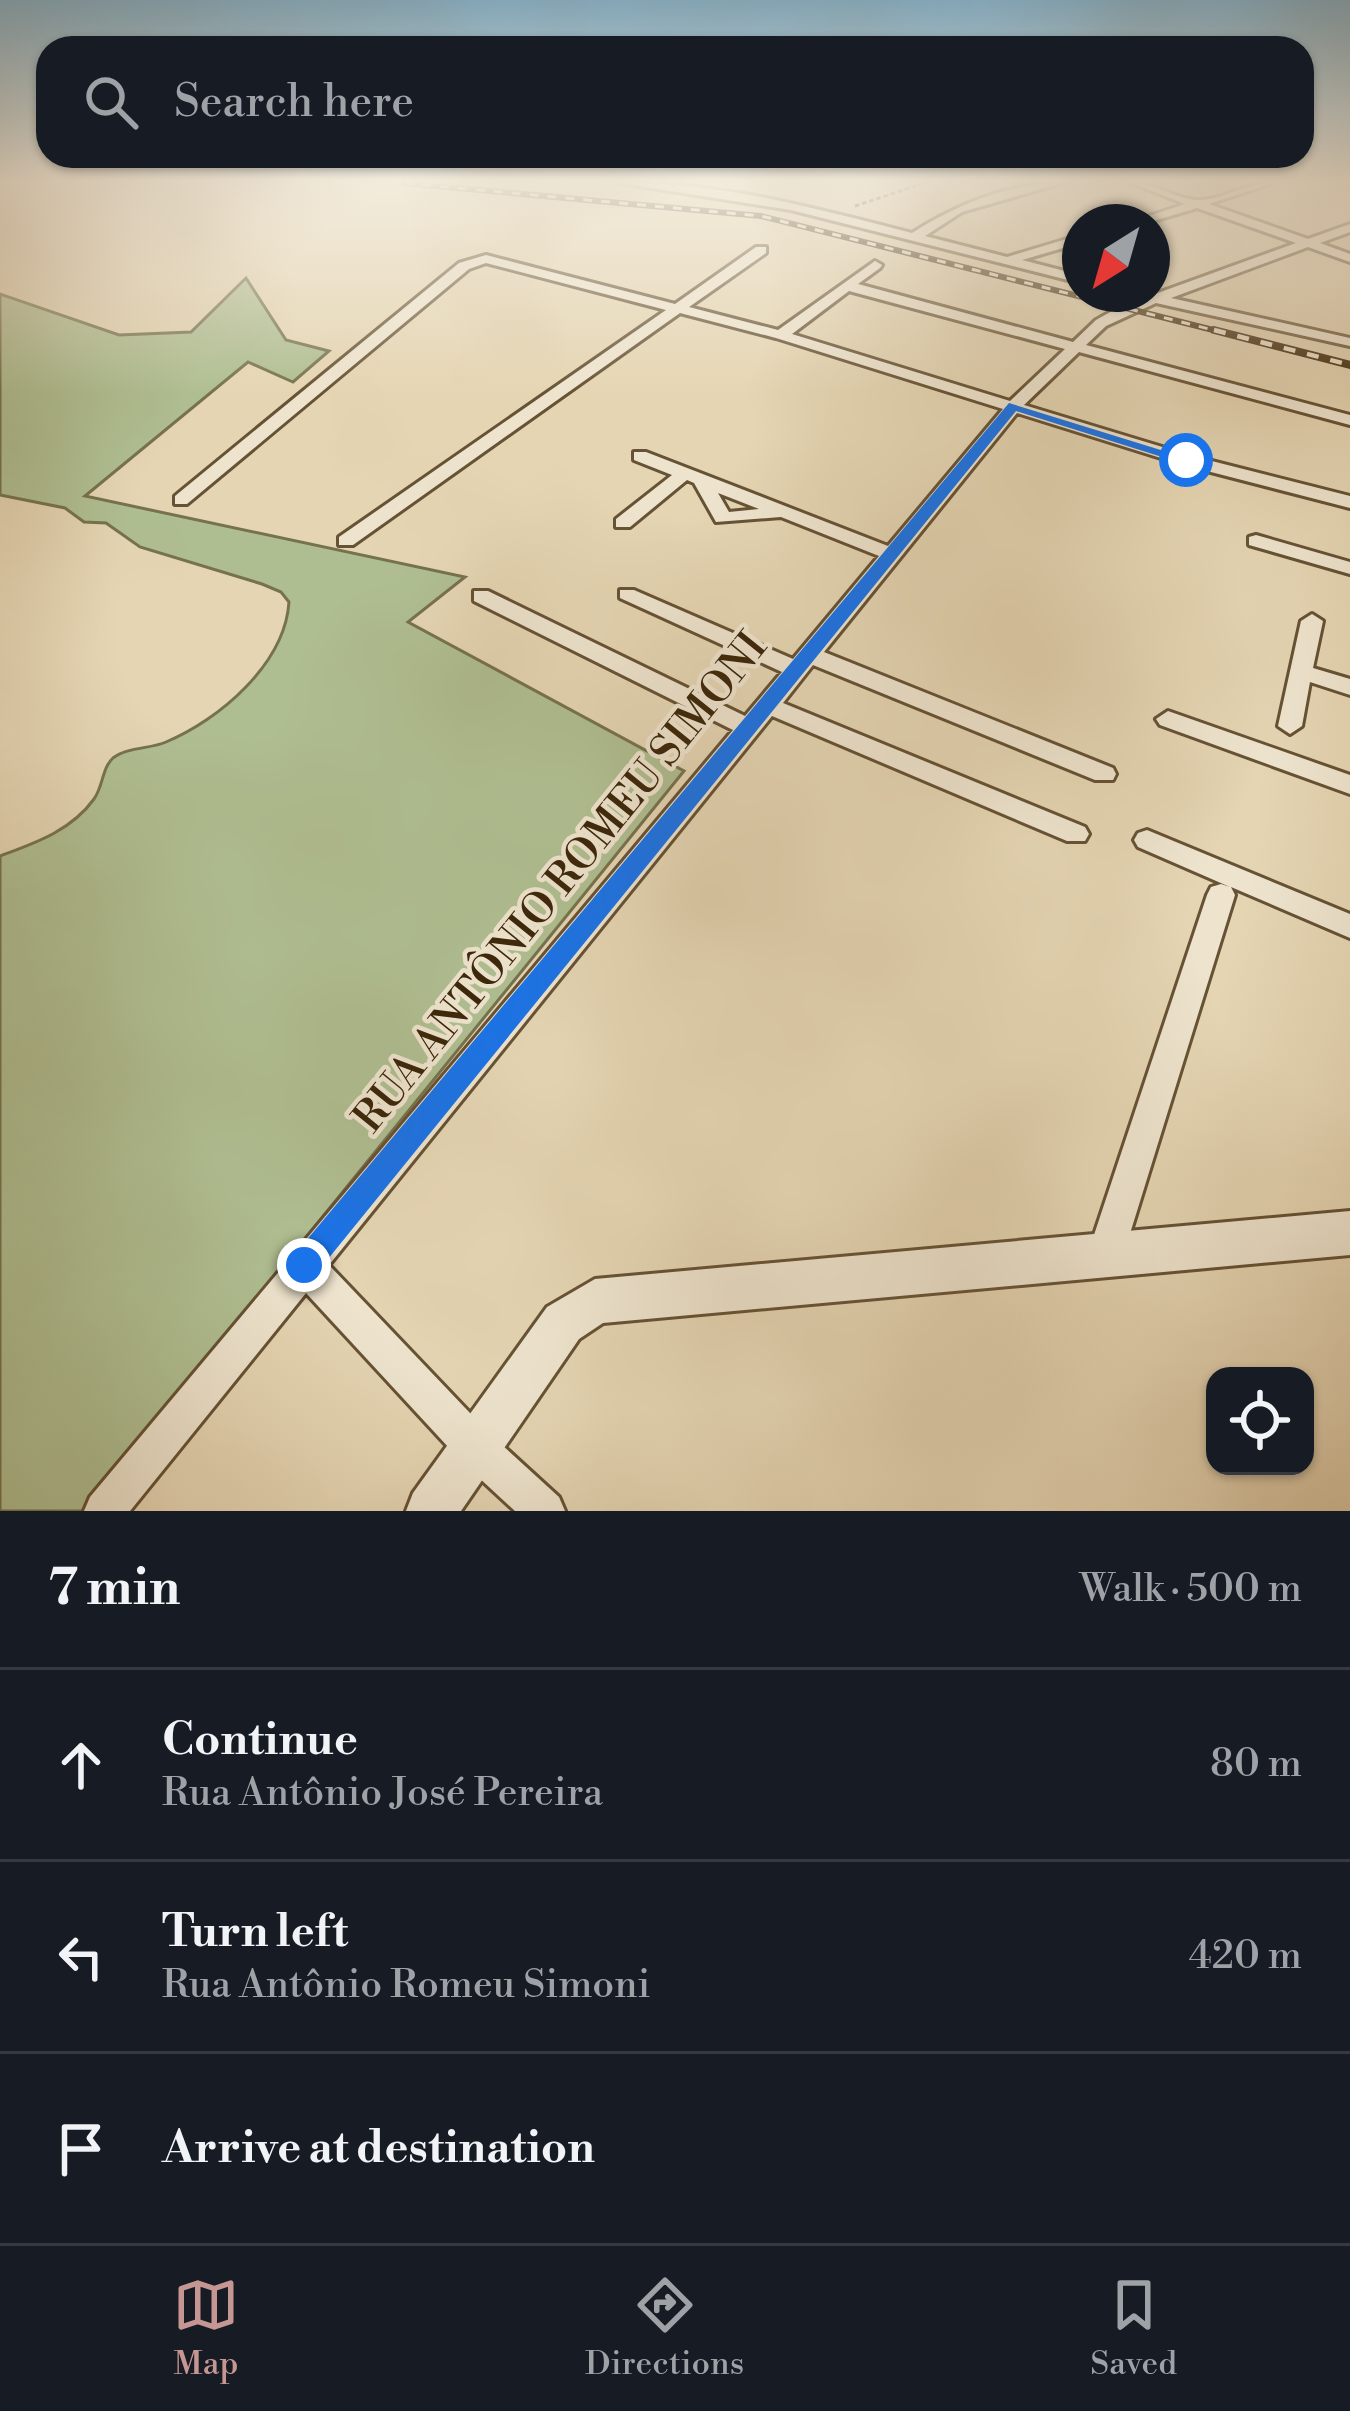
<!DOCTYPE html>
<html lang="en">
<head>
<meta charset="utf-8">
<style>
	:root { --surface:#171b24; --page:#242831; --text:#f1f3f6; --muted:#9ea1a6; --line:#363941; --accent:#c59692 }
	body { margin:0; font-family:"Libre Bodoni",serif; background:var(--page); color:var(--text) }
	.controls { position:absolute; right:36px; bottom:36px; display:grid; overflow:hidden; border-radius:24px; box-shadow:0 3px 9px #0004 }
	.controls button { width:108px; height:108px; display:grid; place-items:center; padding:0; border:0; border-bottom:3px solid var(--line); background:var(--surface); color:var(--text); font:60px sans-serif }
	.compass { position:absolute; left:1062px; top:204px; width:108px; height:108px; border-radius:50%; background:var(--surface); box-shadow:0 3px 9px #0004; rotate:217deg }
	.stop { position:absolute; width:36px; height:36px; margin:-27px; border:9px solid #1a73e8; border-radius:50%; background:#fff }
	.stop.end { background:#1a73e8; border-color:#fff; box-shadow:0 3px 12px #0008 }
	.list { margin:0; padding:0; list-style:none }
	h2 { display:flex; justify-content:space-between; align-items:center; height:156px; margin:0; padding:0 48px; font-size:51px }
	h2 small { font-size:39px; font-weight:400; color:var(--muted) }
	.list li { display:grid; grid-template-columns:78px 1fr auto; gap:36px; align-items:center; box-sizing:border-box; height:192px; padding:0 48px; border-top:3px solid var(--line) }
	.list b { display:block; font-size:45px; white-space:nowrap }
	.list p { margin:0; font-size:39px; white-space:nowrap; color:var(--muted) }
	.list em { font-size:39px; font-style:normal; color:var(--muted) }
	.icon { flex:none; width:66px; height:66px; fill:none; stroke:currentColor; stroke-width:2; stroke-linecap:round; stroke-linejoin:round }
	.map { position:relative; flex:none; width:1350px; height:1511px; overflow:hidden }
	.search { position:absolute; background:var(--surface); box-shadow:0 3px 9px #0004; left:36px; right:36px; top:36px; height:132px; display:flex; align-items:center; gap:30px; box-sizing:border-box; padding:0 42px; border-radius:36px; color:var(--muted); font-size:45px }
	.sheet { height:732px; background:var(--surface) }
	nav { display:flex; justify-content:space-around; align-items:center; box-sizing:border-box; height:168px; border-top:3px solid var(--line); background:var(--surface); font-size:33px; color:var(--muted) }
	nav a { display:grid; justify-items:center; gap:6px }
	nav .on { color:var(--accent) }
	.map>svg:first-child { display:block }
	.green { fill:#afbe91; stroke:#76724e; stroke-width:3 }
	.lines { fill:none; stroke-linecap:round; stroke-linejoin:round }
	.minor-casing { stroke:#665234; stroke-width:6 }
	.tertiary-casing { stroke:#665234; stroke-width:6 }
	.path { stroke:#3c270a; stroke-width:3; stroke-dasharray:4.5 3; stroke-linecap:butt }
	.minor { fill:#eee4ce; fill-rule:evenodd }
	.tertiary { fill:#eee4ce; fill-rule:evenodd }
	.rail-far1-casing { stroke:#3c270a; stroke-width:6 }
	.rail-casing { stroke:#3c270a; stroke-width:8 }
	.rail-far1 { stroke:#eee4ce; stroke-width:3; stroke-dasharray:9; stroke-linecap:butt }
	.rail { stroke:#eee4ce; stroke-width:4.5; stroke-dasharray:12; stroke-linecap:butt }
	.route { fill:#1a73e8 }
	.labels { text-anchor:middle; dominant-baseline:central; stroke-width:9; stroke-linejoin:round; paint-order:stroke }
	.street-label { font-size:42px; fill:#3c270a; stroke:#eee4ce }
</style>
</head>
<body>
<div class="map">
<svg width="1350" height="1511" viewBox="0 0 1350 1511">
	<rect width="100%" height="100%" fill="#e5d5b3"/>
	<filter id="stains"><feTurbulence type="fractalNoise" baseFrequency=".00167" numOctaves="4"/><feColorMatrix values="0 0 0 0 .2 0 0 0 0 .09 0 0 0 0 .02 0 0 0 .5 -.17"/></filter>
	<radialGradient id="worn" r=".72"><stop offset=".6" stop-color="#630" stop-opacity="0"/><stop offset="1" stop-color="#630" stop-opacity=".3"/></radialGradient>
	<!-- green -->
	<path class="green" d="M246 278 286 340 329 351 293 382 248 362 85 496 465 577 408 622 684 771 84 1511H0V856C35 843 71 831 94 799 103 787 102 768 113 758 127 747 150 749 166 742 219 720 285 664 289 602L281 592 262 584 140 547 106 523 84 522 65 508 0 495V294L119 335 191 332Z"/>
	<g class="lines">
		<!-- minor casing -->
		<g class="minor-casing">
			<g id="minor">
				<path d="M620 183C718 181 818 209 912 233 956 205 1009 183 1062 183L962 212 925 236 1007 257 1080 235V243L1022 260 1080 275V283L791 210Z"/>
				<path d="M1132 183C1156 183 1175 199 1197 200 1220 201 1246 183 1273 183L1209 204 1308 239 1350 224V232L1320 243 1350 254V262L1308 247 1171 298 1350 338V346L1156 303 1106 326 1086 345 1350 415V425L1079 352 1024 405 1192 456 1350 496V508L1180 464 1017 413 824 652 1113 768 1116 774 1113 780H1095L813 665 783 703 1085 827 1089 834 1085 841H1067L772 716 329 1265 490 1434 559 1497 565 1511H515L462 1462 306 1293 130 1511H84L90 1497 733 730 474 601V591H488L745 716 782 672 620 598V590H634L793 659 879 556 781 517 716 522 694 483 687 480 630 527H616V519L672 475 634 460V452H646L888 546 1003 409 776 338 680 313 353 545H339V537L666 310 486 263 469 269 187 504H175V496L459 263 486 255 675 304 756 247H766V253L689 307 778 330 875 261 882 265 880 268 858 284 1073 342 1096 320 1119 307 1296 243 1197 208 1150 222H1131L1185 204ZM849 291 1065 349 1010 401 792 334ZM718 493 759 509 729 512Z"/>
				<path d="M1256 535 1350 562V574L1249 545V537Z"/>
				<path d="M1312 614 1323 621 1313 668 1350 679V695L1310 682 1302 726 1290 734 1278 726 1301 621Z"/>
				<path d="M1168 711 1350 775V794L1160 725 1156 719Z"/>
				<path d="M1147 830 1350 914V938L1231 887 1235 895 1124 1253 1118 1265 1106 1271 1094 1265 1088 1253 1207 895 1211 887 1221 884 1230 887 1138 847 1134 840 1138 833Z"/>
			</g>
		</g>
		<!-- tertiary casing -->
		<g class="tertiary-casing">
			<path id="tertiary" d="M1350 1211V1255L603 1323 579 1339 461 1511H406L413 1493 547 1307 595 1279Z"/>
		</g>
		<!-- path -->
		<path class="path" d="M855 206 924 183"/>
		<!-- minor -->
		<use href="#minor" class="minor"/>
		<!-- tertiary -->
		<use href="#tertiary" class="tertiary"/>
		<!-- rail-far1 casing -->
		<g class="rail-far1-casing">
			<path id="rail-far1" d="M404 183 761 216 1225 333"/>
		</g>
		<!-- rail casing -->
		<g class="rail-casing">
			<path id="rail" d="M1214 330 1350 365"/>
		</g>
		<!-- rail-far1 -->
		<use href="#rail-far1" class="rail-far1"/>
		<!-- rail -->
		<use href="#rail" class="rail"/>
	</g>
	<!-- sky -->
	<linearGradient id="sky" x2="0" y2="1"><stop stop-color="#87b6d1"/><stop offset="0.46" stop-color="#f3ecdd"/><stop offset="1" stop-color="#f3ecdd" stop-opacity="0"/></linearGradient>
	<rect width="1350" height="394" fill="url(#sky)"/>
	<!-- route -->
	<path class="route" d="M1009 403 1193 460 1181 463 1016 411 315 1275 304 1279 294 1275 290 1265 294 1255Z"/>
	<g class="labels">
		<!-- street labels -->
		<g class="street-label">
			<text transform="translate(561 883) rotate(-51)">RUA ANTÔNIO ROMEU SIMONI</text>
		</g>
	</g>
	<rect width="100%" height="100%" filter="url(#stains)"/>
	<rect width="100%" height="100%" fill="url(#worn)"/>
</svg>
<div class="controls">
<button><svg class="icon" aria-label="locate" viewBox="0 0 24 24"><circle cx="12" cy="12" r="6"/><path d="M12 2v4M12 18v4M2 12h4M18 12h4"/></svg></button>
</div>
<svg class="compass" viewBox="-18 -18 36 36"><path d="M0-13l5 13h-10z" fill="#e53935"/><path d="M0 13l5-13h-10z" fill="#9ea1a6"/></svg>
<div class="stop" style="left:1186px;top:460px"></div>
<div class="stop end" style="left:304px;top:1265px"></div>
<div class="search"><svg class="icon" aria-label="search" viewBox="0 0 24 24"><circle cx="10" cy="10" r="6"/><path d="M15 15l6 6"/></svg>Search here</div>
</div>
<section class="sheet">
<h2>7 min<small>Walk · 500 m</small></h2>
<ul class="list">
<li><svg class="icon" aria-label="ahead" viewBox="0 0 24 24"><path d="M12 20V5M6 11l6-6 6 6"/></svg><div><b>Continue</b><p>Rua Antônio José Pereira</p></div><em>80 m</em></li>
<li><svg class="icon" aria-label="left" viewBox="0 0 24 24"><path d="M17 20v-9H6M10 6l-5 5 5 5"/></svg><div><b>Turn left</b><p>Rua Antônio Romeu Simoni</p></div><em>420 m</em></li>
<li><svg class="icon" aria-label="arrive" viewBox="0 0 24 24"><path d="M6 21V4h12l-3 4 3 4H6"/></svg><div><b>Arrive at destination</b></div></li>
</ul>
</section>
<nav>
<a class="on"><svg class="icon" aria-label="map" viewBox="0 0 24 24"><path d="M3 6l6-2 6 2 6-2v14l-6 2-6-2-6 2zM9 4v14M15 6v14"/></svg>Map</a>
<a><svg class="icon" aria-label="directions" viewBox="0 0 24 24"><path d="M12 3l9 9-9 9-9-9zM9 14v-3h6M13 9l2 2-2 2"/></svg>Directions</a>
<a><svg class="icon" aria-label="saved" viewBox="0 0 24 24"><path d="M7 4h10v16l-5-4-5 4z"/></svg>Saved</a>
</nav>
</body>
</html>
